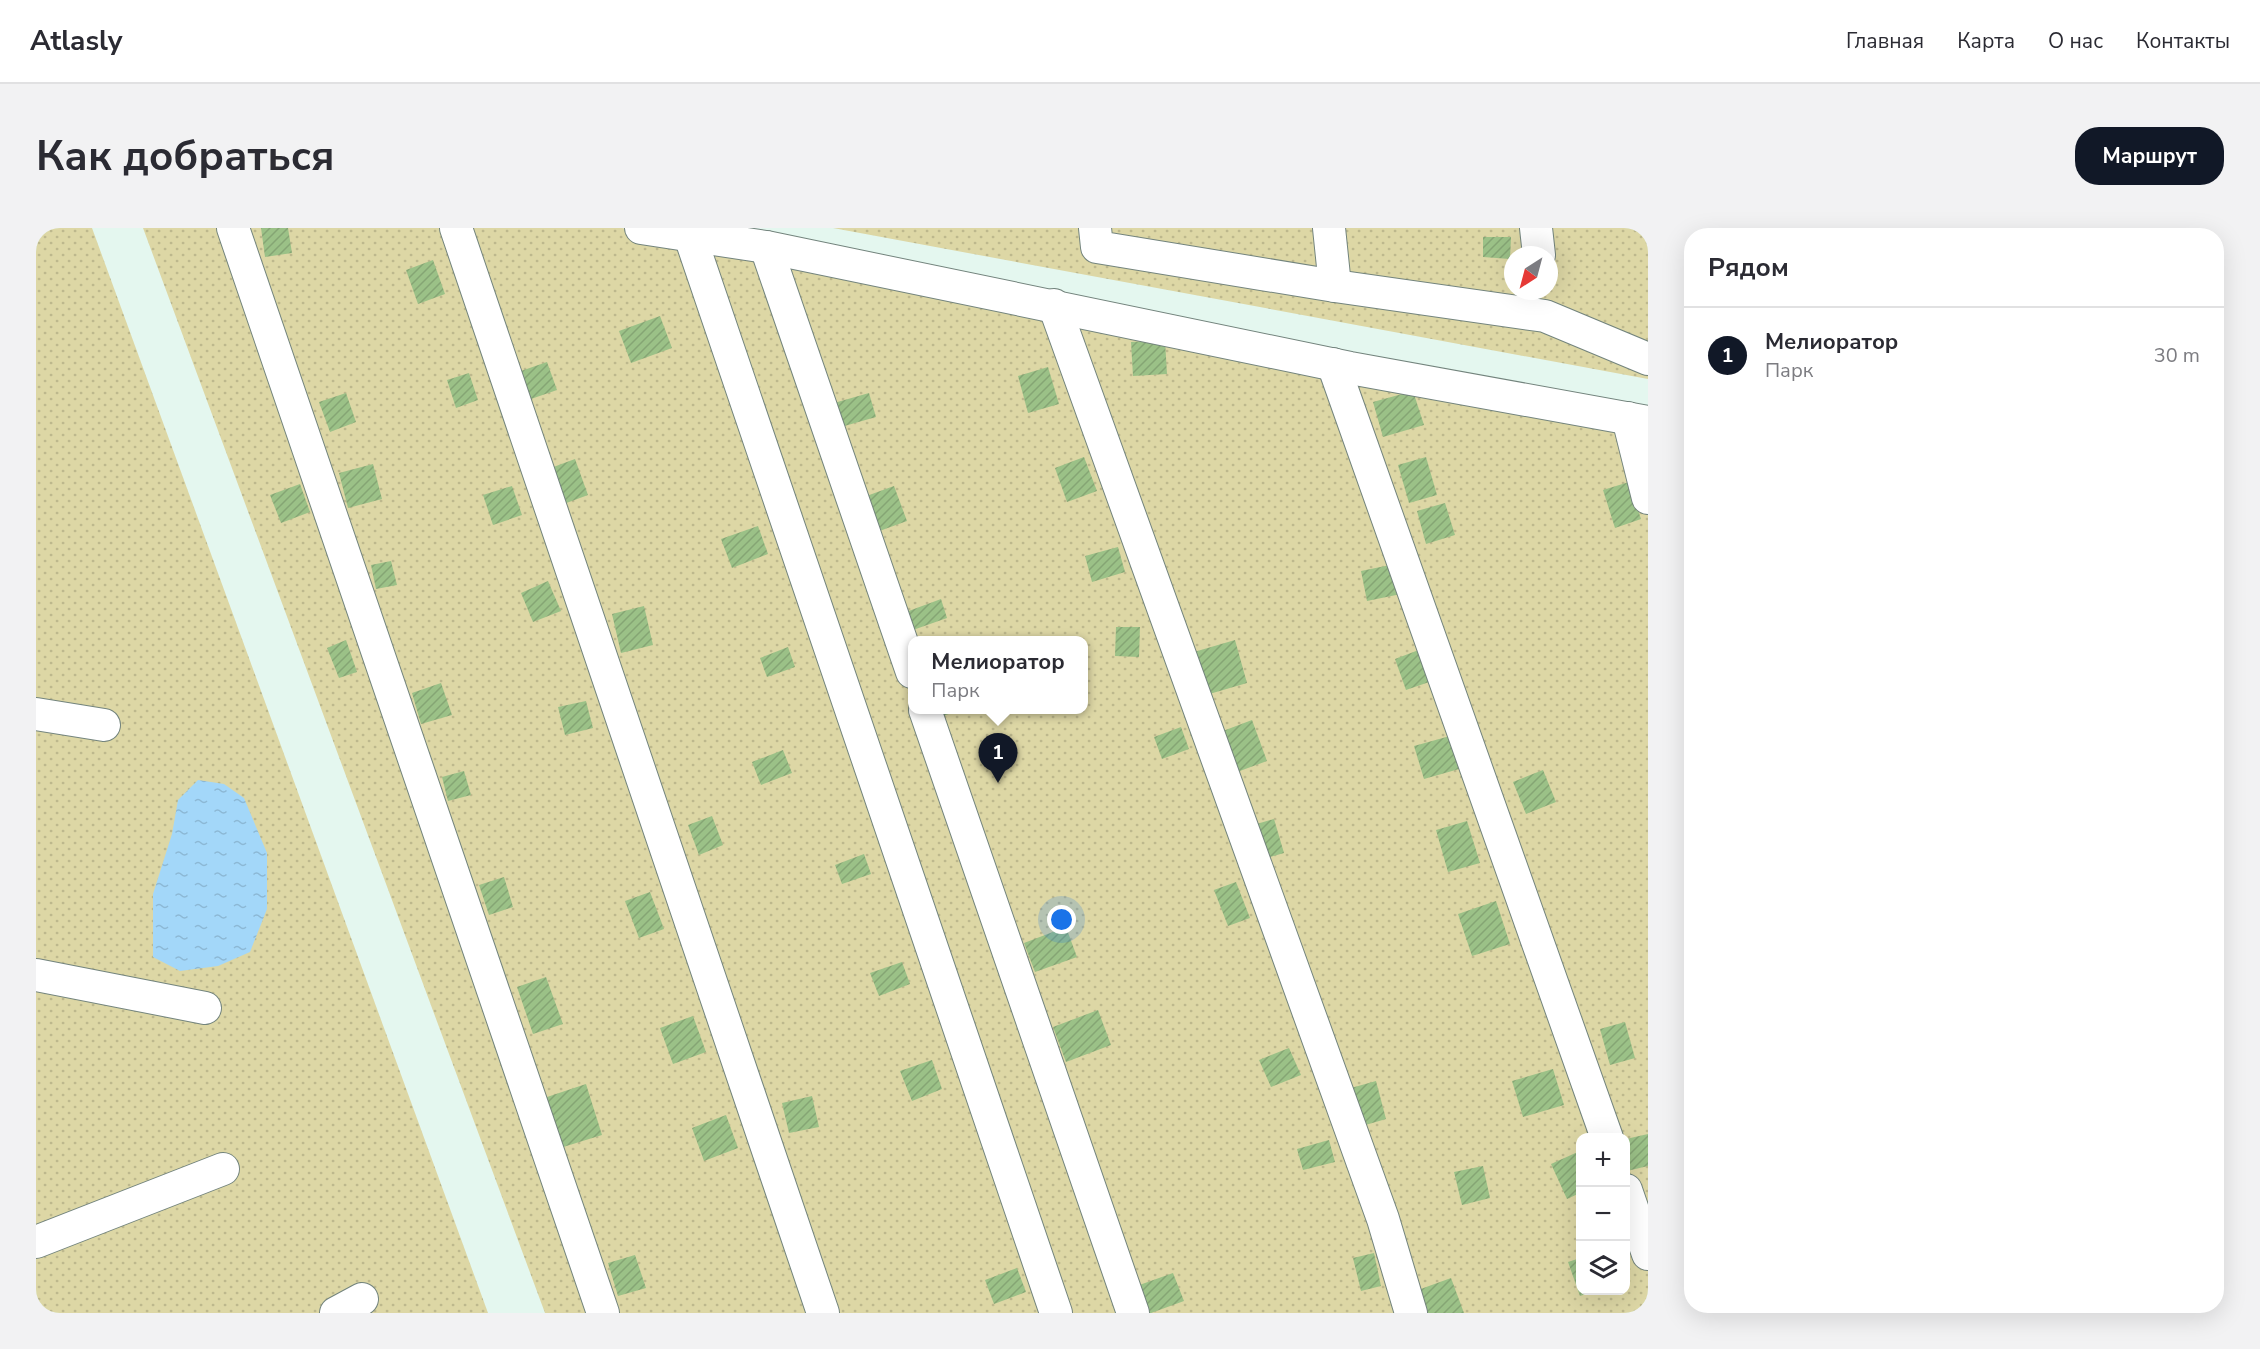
<!DOCTYPE html>
<html lang="ru">
<head>
<meta charset="utf-8">
<style>
	:root { --surface:#fff; --page:#f2f2f3; --text:#2b2b33; --muted:#7c7c81; --line:#e1e1e2; --accent:#111827 }
	body { margin:0; font-family:"Nunito Sans",sans-serif; background:var(--page); color:var(--text) }
	.controls { position:absolute; right:18px; bottom:18px; display:grid; overflow:hidden; border-radius:12px; box-shadow:0 6px 24px #0002 }
	.controls button { width:54px; height:54px; display:grid; place-items:center; padding:0; border:0; border-bottom:2px solid var(--line); background:var(--surface); color:var(--text); font:30px sans-serif }
	.compass { position:absolute; left:1468px; top:18px; width:54px; height:54px; border-radius:50%; background:var(--surface); box-shadow:0 6px 24px #0002; rotate:216deg }
	.you { position:absolute; left:1026px; top:692px; width:21px; height:21px; margin:-15px; border:4px solid #fff; border-radius:50%; background:#1a73e8; box-shadow:0 0 0 9px #1a73e833 }
	.badge { display:grid; place-items:center; width:39px; height:39px; border-radius:50%; background:var(--accent); color:#fff; font-size:20px; font-weight:700 }
	.pin { position:absolute; translate:-50% -50px; filter:drop-shadow(0 2px 3px #0008) }
	.pin::after { content:''; position:absolute; top:32px; width:21px; height:18px; background:inherit; clip-path:polygon(0 0,100% 0,50% 100%) }
	.popup { position:absolute; left:872px; top:408px; width:180px; height:78px; box-sizing:border-box; display:grid; place-content:center; border-radius:12px; background:var(--surface); filter:drop-shadow(0 2px 4px #0005); font-size:20px; white-space:nowrap; color:var(--muted) }
	.popup b { font-size:22px; color:var(--text) }
	.popup::after { content:''; position:absolute; left:50%; top:100%; margin-left:-12px; border:12px solid transparent; border-top-color:var(--surface) }
	.list { margin:0; padding:0; list-style:none }
	h2 { display:flex; justify-content:space-between; align-items:center; height:78px; margin:0; padding:0 24px; font-size:26px }
	h2 small { font-size:20px; font-weight:400; color:var(--muted) }
	.list li { display:grid; grid-template-columns:39px 1fr auto; gap:18px; align-items:center; box-sizing:border-box; height:96px; padding:0 24px; border-top:2px solid var(--line) }
	.list b { display:block; font-size:22px; white-space:nowrap }
	.list p { margin:0; font-size:20px; white-space:nowrap; color:var(--muted) }
	.list em { font-size:20px; font-style:normal; color:var(--muted) }
	.icon { flex:none; width:33px; height:33px; fill:none; stroke:currentColor; stroke-width:2; stroke-linecap:round; stroke-linejoin:round }
	.map { position:relative; flex:none; width:1612px; height:1085px; overflow:hidden; border-radius:24px }
	header { display:flex; align-items:center; gap:36px; box-sizing:border-box; height:84px; padding:0 30px; background:var(--surface); border-bottom:2px solid var(--line) }
	header strong { font-size:28px }
	nav { display:flex; gap:33px; margin-inline-start:auto; font-size:21px }
	.intro { display:flex; align-items:center; justify-content:space-between; box-sizing:border-box; height:144px; padding:0 36px }
	h1 { margin:0; font-size:42px }
	.button { padding:15px 27px; border-radius:24px; background:var(--accent); color:#fff; font-size:21px; font-weight:700 }
	main { display:flex; gap:36px; padding:0 36px }
	aside { flex:1; background:var(--surface); border-radius:24px; box-shadow:0 6px 24px #0002 }
	.map>svg:first-child { display:block }
	.park { fill:url(#park-dots); fill-rule:evenodd }
	.water { fill:url(#water-ripples) }
	.building { fill:url(#building-hatch) }
	.lines { fill:none; stroke-linecap:round; stroke-linejoin:round }
	.minor-casing { stroke:#73847d; stroke-width:34 }
	.minor { stroke:#fff; stroke-width:32 }
</style>
</head>
<body>
<header>
<strong>Atlasly</strong>
<nav><a>Главная</a><a>Карта</a><a>О нас</a><a>Контакты</a></nav>
</header>
<div class="intro"><h1>Как добраться</h1><a class="button">Маршрут</a></div>
<main>
<div class="map">
<svg width="1612" height="1085" viewBox="0 0 1612 1085">
	<defs>
		<pattern id="park-dots" width="8" height="8" patternUnits="userSpaceOnUse" patternTransform="scale(1.5)"><rect width="8" height="8" fill="#ddd7a5"/><path d="M2 2h.1M6 6h.1" fill="none" stroke="#bdb88d" stroke-width="1.8" stroke-linecap="round"/></pattern>
		<pattern id="water-ripples" width="26" height="14" patternUnits="userSpaceOnUse" patternTransform="scale(1.5)"><rect width="26" height="14" fill="#a3d7f9"/><path d="M2 4q2-2 4 0t4 0M15 11q2-2 4 0t4 0" fill="none" stroke="#8cb8d5"/></pattern>
		<pattern id="building-hatch" width="6" height="6" patternUnits="userSpaceOnUse" patternTransform="scale(1.5)"><rect width="6" height="6" fill="#9bc187"/><path d="M-1 1l2-2M0 6l6-6M5 7l2-2" fill="none" stroke="#85a574"/></pattern>
	</defs>
	<rect width="100%" height="100%" fill="#e4f7ef"/>
	<!-- park -->
	<g class="park">
		<path d="M0 0H56L452 1085H0Z"/>
		<path d="M107 0H586L1612 200V1085H509ZM876 412H1048V482H876ZM1544 910H1590V1062H1544Z"/>
		<path d="M797 0H1612V151ZM1477 27H1513V63H1477Z"/>
	</g>
	<!-- water -->
	<path class="water" d="M162 552 188 556 208 570 231 625V681L214 724 182 738 144 743 117 729V666L136 606 142 572Z"/>
	<!-- building -->
	<g class="building">
		<path d="M225 0H252L256 25 229 29Z"/>
		<path d="M1447 9H1475L1474 31 1447 29Z"/>
		<path d="M397 32 409 66 382 76 370 42Z"/>
		<path d="M624 88 636 120 595 135 583 103Z"/>
		<path d="M1129 112 1131 146 1097 148 1095 114Z"/>
		<path d="M511 134 521 162 495 171 485 143Z"/>
		<path d="M1012 139 1023 176 992 185 982 148Z"/>
		<path d="M433 145 442 172 420 180 411 152Z"/>
		<path d="M1377 163 1388 197 1347 209 1337 174Z"/>
		<path d="M310 165 320 194 294 204 283 174Z"/>
		<path d="M833 165 840 189 805 199 798 175Z"/>
		<path d="M1048 229 1061 263 1031 274 1019 240Z"/>
		<path d="M1390 229 1401 267 1373 275 1362 237Z"/>
		<path d="M539 231 552 267 525 277 512 241Z"/>
		<path d="M337 236 346 271 312 280 303 245Z"/>
		<path d="M1593 254 1605 291 1579 300 1567 262Z"/>
		<path d="M264 256 274 284 245 295 234 267Z"/>
		<path d="M476 258 486 287 457 297 447 267Z"/>
		<path d="M858 258 871 293 838 305 825 270Z"/>
		<path d="M1409 275 1419 307 1390 316 1381 283Z"/>
		<path d="M722 298 732 326 696 340 685 311Z"/>
		<path d="M1082 319 1089 344 1056 354 1049 328Z"/>
		<path d="M355 333 361 357 340 361 335 337Z"/>
		<path d="M1359 336 1365 366 1331 373 1325 343Z"/>
		<path d="M512 353 525 383 497 394 485 365Z"/>
		<path d="M905 371 911 390 877 402 870 384Z"/>
		<path d="M608 378 617 417 585 425 576 386Z"/>
		<path d="M1080 399H1104L1103 429 1079 428Z"/>
		<path d="M310 412 321 444 303 450 291 420Z"/>
		<path d="M1199 412 1211 455 1170 467 1158 424Z"/>
		<path d="M752 419 759 439 731 449 724 430Z"/>
		<path d="M1388 420 1399 452 1370 462 1359 431Z"/>
		<path d="M405 455 416 487 385 496 376 465Z"/>
		<path d="M550 473 557 500 529 507 522 479Z"/>
		<path d="M896 482H924L899 491Z"/>
		<path d="M1216 492 1231 533 1193 547 1179 506Z"/>
		<path d="M1145 499 1153 521 1126 531 1118 509Z"/>
		<path d="M1414 508 1423 541 1388 551 1378 518Z"/>
		<path d="M747 522 756 545 725 557 716 534Z"/>
		<path d="M1507 542 1520 574 1490 586 1477 554Z"/>
		<path d="M428 543 435 567 412 573 406 549Z"/>
		<path d="M676 588 687 617 663 627 652 597Z"/>
		<path d="M1238 591 1248 625 1227 631 1217 597Z"/>
		<path d="M1431 593 1444 635 1412 644 1400 602Z"/>
		<path d="M828 626 835 646 806 656 799 637Z"/>
		<path d="M468 649 477 679 453 687 443 657Z"/>
		<path d="M1200 654 1214 690 1192 698 1178 662Z"/>
		<path d="M614 664 628 701 603 710 589 673Z"/>
		<path d="M1460 673 1474 716 1436 728 1422 686Z"/>
		<path d="M1030 699 1041 729 999 744 988 715Z"/>
		<path d="M866 734 874 756 843 768 834 745Z"/>
		<path d="M510 749 527 796 497 806 481 759Z"/>
		<path d="M1062 782 1075 817 1030 834 1017 799Z"/>
		<path d="M657 788 670 824 637 836 624 800Z"/>
		<path d="M1589 794 1599 830 1574 837 1564 801Z"/>
		<path d="M1253 820 1265 847 1235 859 1223 832Z"/>
		<path d="M896 832 906 861 876 873 864 843Z"/>
		<path d="M1517 841 1528 877 1487 889 1476 853Z"/>
		<path d="M1340 853 1350 891 1326 898 1315 860Z"/>
		<path d="M550 856 566 907 524 920 508 870Z"/>
		<path d="M776 868 783 899 753 905 746 875Z"/>
		<path d="M690 887 702 920 668 933 656 900Z"/>
		<path d="M1612 906V938L1591 943 1590 911Z"/>
		<path d="M1293 912 1299 934 1267 942 1261 921Z"/>
		<path d="M1544 923V965L1531 971 1515 936Z"/>
		<path d="M1447 938 1454 970 1426 977 1418 944Z"/>
		<path d="M1338 1025 1345 1058 1325 1063 1317 1030Z"/>
		<path d="M599 1027 610 1060 582 1068 572 1035Z"/>
		<path d="M1544 1030V1062L1559 1063 1544 1068 1532 1034Z"/>
		<path d="M981 1040 990 1064 958 1076 949 1052Z"/>
		<path d="M1137 1045 1148 1073 1115 1085H1104L1095 1060Z"/>
		<path d="M1415 1050 1428 1085H1390L1382 1062Z"/>
	</g>
	<g class="lines">
		<!-- minor casing -->
		<g class="minor-casing">
			<g id="minor">
				<path d="M197 0 567 1085"/>
				<path d="M420 0 787 1085"/>
				<path d="M605 0 730 19 1314 140 1612 194"/>
				<path d="M1059 0 1061 19 1299 58 1509 88 1612 131"/>
				<path d="M1293 0 1299 58"/>
				<path d="M1500 0 1503 27"/>
				<path d="M654 8 1020 1085"/>
				<path d="M730 19 876 444"/>
				<path d="M1018 77 1347 991 1375 1085"/>
				<path d="M1297 136 1571 910"/>
				<path d="M1592 190 1612 270"/>
				<path d="M889 482 1097 1085"/>
				<path d="M0 486 68 497"/>
				<path d="M0 747 169 780"/>
				<path d="M1590 962 1612 1026"/>
				<path d="M0 1014 187 941"/>
				<path d="M300 1085 326 1071"/>
			</g>
		</g>
		<!-- minor -->
		<use href="#minor" class="minor"/>
	</g>
</svg>
<div class="controls">
<button>+</button>
<button>−</button>
<button><svg class="icon" aria-label="layers" viewBox="0 0 24 24"><path d="M12 4l9 5-9 5-9-5zM3 14l9 5 9-5"/></svg></button>
</div>
<svg class="compass" viewBox="-18 -18 36 36"><path d="M0-13l5 13h-10z" fill="#e53935"/><path d="M0 13l5-13h-10z" fill="#7c7c81"/></svg>
<div class="you"></div>
<div class="pin badge" style="left:962px;top:555px">1</div>
<div class="popup"><b>Мелиоратор</b>Парк</div>
</div>
<aside>
<h2>Рядом<small></small></h2>
<ul class="list">
<li><span class="badge">1</span><div><b>Мелиоратор</b><p>Парк</p></div><em>30 m</em></li>
</ul>
</aside>
</main>
</body>
</html>
